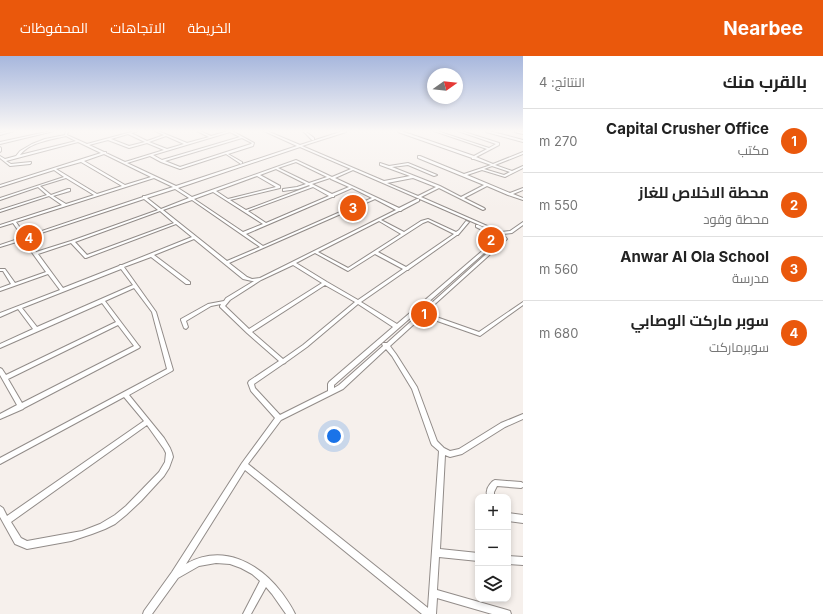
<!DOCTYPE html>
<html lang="ar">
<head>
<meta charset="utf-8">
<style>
	:root { --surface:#fff; --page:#f6f6f6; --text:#222; --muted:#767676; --line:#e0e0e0; --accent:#ea580c }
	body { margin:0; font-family:Inter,Cairo,sans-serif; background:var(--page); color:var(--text); direction:rtl }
	.controls { position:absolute; right:12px; bottom:12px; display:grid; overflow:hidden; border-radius:8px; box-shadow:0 2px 6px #0003 }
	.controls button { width:36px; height:36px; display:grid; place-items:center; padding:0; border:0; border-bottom:1px solid var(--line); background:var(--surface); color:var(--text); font:20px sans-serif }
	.compass { position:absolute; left:427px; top:12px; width:36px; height:36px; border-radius:50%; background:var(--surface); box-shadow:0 2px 6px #0003; rotate:75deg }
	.you { position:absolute; left:334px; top:380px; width:14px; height:14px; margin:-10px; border:3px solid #fff; border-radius:50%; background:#1a73e8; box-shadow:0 0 0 6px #1a73e833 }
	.badge { display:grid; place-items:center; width:26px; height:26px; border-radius:50%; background:var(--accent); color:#fff; font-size:13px; font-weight:700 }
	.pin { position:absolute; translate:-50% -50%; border:2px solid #fff; box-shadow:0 1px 4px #0006 }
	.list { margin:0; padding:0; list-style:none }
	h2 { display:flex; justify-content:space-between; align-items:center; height:52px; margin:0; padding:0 16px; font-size:17px }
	h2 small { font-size:13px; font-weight:400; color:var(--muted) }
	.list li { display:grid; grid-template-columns:26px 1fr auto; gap:12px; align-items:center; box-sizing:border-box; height:64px; padding:0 16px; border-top:1px solid var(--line) }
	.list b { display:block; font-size:15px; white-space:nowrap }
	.list p { margin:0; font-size:13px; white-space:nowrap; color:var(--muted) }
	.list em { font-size:13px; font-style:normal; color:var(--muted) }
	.icon { flex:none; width:22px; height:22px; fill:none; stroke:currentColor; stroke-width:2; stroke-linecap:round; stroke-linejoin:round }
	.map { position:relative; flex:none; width:523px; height:558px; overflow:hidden; direction:ltr }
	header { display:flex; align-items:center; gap:24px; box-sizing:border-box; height:56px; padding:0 20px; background:var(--accent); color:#fff }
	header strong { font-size:19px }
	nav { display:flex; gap:22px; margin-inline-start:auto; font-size:14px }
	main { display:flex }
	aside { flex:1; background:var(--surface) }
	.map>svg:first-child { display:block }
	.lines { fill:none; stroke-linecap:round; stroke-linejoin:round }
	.minor-casing { stroke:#928c89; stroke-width:2 }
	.major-casing { stroke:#928c89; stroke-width:2 }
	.minor { fill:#fff; fill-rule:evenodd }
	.major { fill:#fff; fill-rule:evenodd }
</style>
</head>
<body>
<header>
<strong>Nearbee</strong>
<nav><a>الخريطة</a><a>الاتجاهات</a><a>المحفوظات</a></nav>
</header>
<main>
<aside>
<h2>بالقرب منك<small>النتائج: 4</small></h2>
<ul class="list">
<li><span class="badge">1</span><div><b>Capital Crusher Office</b><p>مكتب</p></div><em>270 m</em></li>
<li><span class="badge">2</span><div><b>محطة الاخلاص للغاز</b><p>محطة وقود</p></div><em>550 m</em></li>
<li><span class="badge">3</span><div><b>Anwar Al Ola School</b><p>مدرسة</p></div><em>560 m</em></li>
<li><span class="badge">4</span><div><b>سوبر ماركت الوصابي</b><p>سوبرماركت</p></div><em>680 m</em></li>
</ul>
</aside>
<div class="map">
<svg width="523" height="558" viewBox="0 0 523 558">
	<rect width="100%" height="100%" fill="#f6f0ec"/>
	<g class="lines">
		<!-- minor casing -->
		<g class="minor-casing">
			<g id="minor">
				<path d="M51 75H54L0 88V86Z"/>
				<path d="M66 75H68L67 79 87 88 135 75H138L131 77 147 85 164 79 155 75H158L187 87 209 81 197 75H200L211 80 228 75H232L254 87 253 90 228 98 242 106V107L241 108 226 98 180 113 161 106 150 100 127 107 176 130 297 90 264 75H267L300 89 343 75H346V76L302 90 384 125 410 120 380 109V107L389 110 408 107 437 119 434 120 408 109 392 111 440 130 461 141 484 129 418 102V100H420L464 118 491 109 474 103H472V102L398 76V75H401L474 100 487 93 434 75H437L489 92 496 88 458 75H461L499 87V89L476 101 493 108 523 96V98L495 109 512 115 523 110V112L505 121 482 114 467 119 510 137 523 132V134L513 138 523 142V144L508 139 487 130 464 142 484 152 485 153 483 154 439 132 421 141 501 176 510 175 523 166V169L512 177 503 178 507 183 506 184 425 257 479 276 523 246V249L480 280 423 260 390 290 396 298 417 331 437 385 444 392 450 395 459 393 501 367 523 358V363L505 371 462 398 450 401 445 399 440 493 478 497V505L439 501 437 534 507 554 510 555 511 558H492L437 542 436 558H422L245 414 186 508C223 487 259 507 282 537 287 544 292 551 295 558H286L272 538 266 531 251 558H243L260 525 252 518 241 512 230 508 216 507 199 510 178 522 152 558H143L144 555 172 516 242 407 275 362 251 335 248 327 249 325 279 305 247 277 220 251V250L221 248 211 250 186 265 188 271 186 273 184 272 181 264V263L208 248 224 245 226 242 254 225H252L243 223 194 183 154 199 190 226V228H186L151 201 124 211 156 256 173 314 172 315 129 339 164 382 170 392 172 397 173 401 169 412 164 420 141 445 126 459 115 468 105 473 92 478 71 485 27 493 15 488 0 461V450L3 452 7 460 144 365 124 341 0 408V402L167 313 152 256 134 232 105 245 139 290 140 291 139 292 24 352 23 353 0 363V358L17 349 0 319V312L2 313 6 319 116 266 102 247 0 292V288L33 273 18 253 0 261V257L60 234 48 218 0 235V232L11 228 3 215H0V213H5L15 227 46 216 23 184 0 191V189L143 141V140H145L173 131 154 122 16 166 25 179 23 180H22L13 167 0 171V169L62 149 49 140 0 156V154L47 139 38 131 0 144V142L64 121 54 114 0 131V129L101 97 78 86 6 105 11 108 31 106V107L30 108 10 110 0 102V100L5 103 16 100 20 95 32 88 45 83 65 79ZM230 76 240 81 162 104 153 99ZM128 78 145 86 129 90 111 83ZM66 80 76 85 20 99C30 86 50 84 66 80ZM166 80 184 88 167 93 149 86ZM242 82 252 87 251 88 180 111 165 105ZM108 84 129 92 147 87 164 94 125 106 106 97V96H104L89 89ZM300 91 351 113 332 121 296 104 192 141 178 132ZM104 98 151 121 125 129 84 105ZM81 106 122 130 97 138 56 113ZM296 106 327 121 309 127 278 112ZM492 110 510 116 504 119 484 113ZM276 113 306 128 297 131 283 133V135L298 133 309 129 310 130 246 154 230 144 280 132V130L260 119ZM353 114 498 177 503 183 387 287H383L382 288 383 290 339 329 334 332V329L499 184 495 177 478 169H476V171L492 179 495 184 397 268 361 246 407 214H408L409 213 457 179H458L469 166 466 165 459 174 456 176 428 163 421 165 404 176 381 164 399 155H401L402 154 419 145V143H417L399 152 335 122ZM257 120 276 131 228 143 216 135ZM66 122 94 139 66 148 53 140 70 135V133H68L51 139 40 130ZM330 122 331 123 349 131 332 138 312 128ZM413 122 436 131 418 140 387 127ZM313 131 329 140 266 167 248 155ZM352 132 372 142 263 190 246 178 332 141H334V140ZM175 133 189 142 161 153 147 142ZM213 136 263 168 243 176 194 143ZM144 143 158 154 71 185 36 196 26 182ZM375 143 396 154 260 222 252 223 247 221 229 207ZM192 144 260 191 227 205 163 154ZM160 155 174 167 87 199 75 186ZM379 165 401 178 348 212 318 196ZM428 165 454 178 406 211 378 196 423 167ZM176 168 192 181 122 209H120L119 210 63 232 38 198 71 187 85 202H86ZM315 197 348 215 375 198 403 213 358 244 327 226 296 207ZM293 209 322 227 249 273 225 250 230 244 261 224ZM121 213 133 229 37 271 22 252ZM325 229 355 246 303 289 283 303 252 276ZM358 248 393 271 329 326 328 328V335L280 359 255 332 254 328 283 308 285 307 286 306 307 291ZM118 269 134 290 22 347 8 323ZM386 293 392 300 412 333 431 387 432 389 439 395 428 552 248 408 281 364 343 333ZM147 369 164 393 166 397 165 406 159 416 126 450 115 459 100 468 82 475 27 485 21 482 11 466Z"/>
				<path d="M303 75H305L314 82V84H312Z"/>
				<path d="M486 75H489L523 84V86L486 76Z"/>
				<path d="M515 75 523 76V78L515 76Z"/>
				<path d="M0 91 1 92V95L0 96Z"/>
				<path d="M495 424 521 426 523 427V431L521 432 497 430 494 436V441H488C487 439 486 437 487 435 487 431 492 425 495 424Z"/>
				<path d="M508 457 523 459V467L508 465Z"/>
				<path d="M508 500 523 501V509L508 508Z"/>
			</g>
		</g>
		<!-- major casing -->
		<g class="major-casing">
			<path id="major" d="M9 75H14L0 79V77Z"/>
		</g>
		<!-- minor -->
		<use href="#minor" class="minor"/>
		<!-- major -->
		<use href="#major" class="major"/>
	</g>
	<!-- sky -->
	<linearGradient id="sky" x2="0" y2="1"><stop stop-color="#a7b7dd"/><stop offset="0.49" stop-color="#fbf8f6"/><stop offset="1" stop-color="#fbf8f6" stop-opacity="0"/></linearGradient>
	<rect width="523" height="153" fill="url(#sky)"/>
</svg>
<div class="controls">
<button>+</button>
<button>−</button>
<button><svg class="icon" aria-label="layers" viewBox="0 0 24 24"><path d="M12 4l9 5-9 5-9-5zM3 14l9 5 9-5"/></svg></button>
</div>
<svg class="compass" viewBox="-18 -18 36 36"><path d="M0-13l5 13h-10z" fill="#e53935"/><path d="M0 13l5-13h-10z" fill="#767676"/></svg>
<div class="you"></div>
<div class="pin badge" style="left:424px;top:258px">1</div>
<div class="pin badge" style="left:491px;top:184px">2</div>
<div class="pin badge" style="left:353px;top:152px">3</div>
<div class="pin badge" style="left:29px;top:182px">4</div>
</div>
</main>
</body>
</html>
